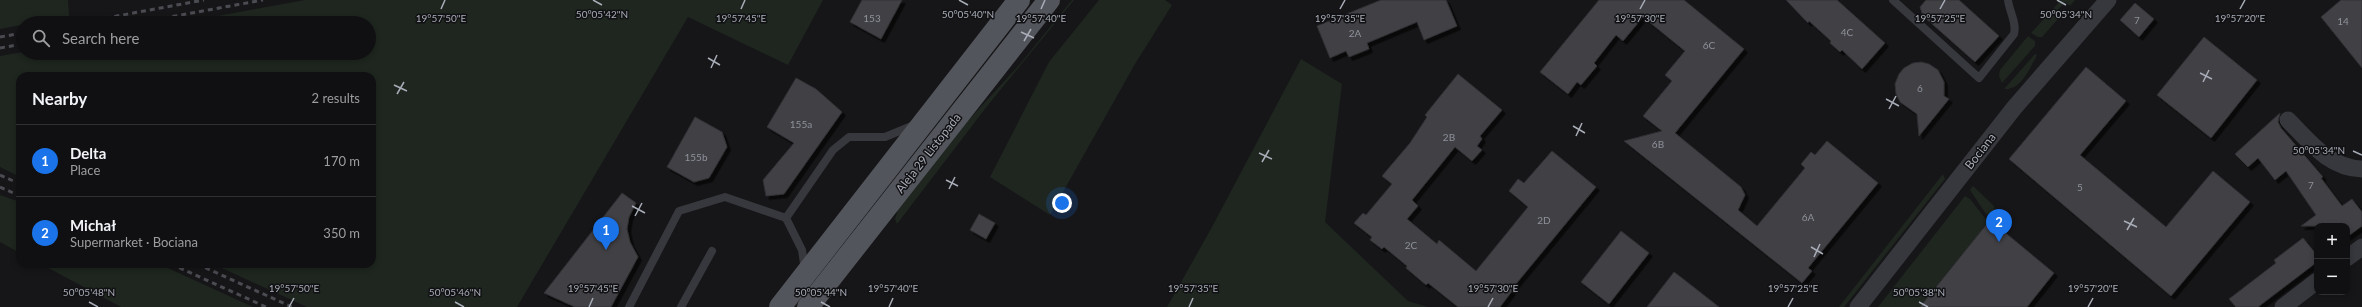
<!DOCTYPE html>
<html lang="en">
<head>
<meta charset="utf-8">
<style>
	:root { --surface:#101012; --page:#19191b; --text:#f1f3f6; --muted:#9c9d9f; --line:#303032; --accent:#1a73e8 }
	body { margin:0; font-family:Lato,sans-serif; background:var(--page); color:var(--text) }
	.controls { position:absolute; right:12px; bottom:12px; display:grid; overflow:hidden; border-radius:8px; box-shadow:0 2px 6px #0003 }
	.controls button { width:36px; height:36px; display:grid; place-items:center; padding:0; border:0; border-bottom:1px solid var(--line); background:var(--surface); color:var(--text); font:20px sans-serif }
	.you { position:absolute; left:1062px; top:203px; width:14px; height:14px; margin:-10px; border:3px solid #fff; border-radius:50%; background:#1a73e8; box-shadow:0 0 0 6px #1a73e833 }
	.badge { display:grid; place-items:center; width:26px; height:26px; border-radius:50%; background:var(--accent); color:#fff; font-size:13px; font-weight:700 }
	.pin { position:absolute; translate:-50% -33px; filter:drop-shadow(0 1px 2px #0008) }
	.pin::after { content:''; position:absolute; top:21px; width:14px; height:12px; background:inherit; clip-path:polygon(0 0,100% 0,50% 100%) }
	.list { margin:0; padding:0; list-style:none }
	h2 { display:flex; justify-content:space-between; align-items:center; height:52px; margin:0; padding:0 16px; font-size:17px }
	h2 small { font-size:13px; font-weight:400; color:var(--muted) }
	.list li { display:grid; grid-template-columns:26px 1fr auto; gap:12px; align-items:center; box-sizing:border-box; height:72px; padding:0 16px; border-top:1px solid var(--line) }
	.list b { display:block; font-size:15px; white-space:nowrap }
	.list p { margin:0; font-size:13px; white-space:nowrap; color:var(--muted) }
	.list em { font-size:13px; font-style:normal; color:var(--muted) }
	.icon { flex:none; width:22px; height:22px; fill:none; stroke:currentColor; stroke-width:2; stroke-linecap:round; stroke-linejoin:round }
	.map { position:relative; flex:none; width:2362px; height:307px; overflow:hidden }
	.search { position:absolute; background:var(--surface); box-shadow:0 2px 6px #0003; left:16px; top:16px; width:360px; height:44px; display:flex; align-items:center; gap:10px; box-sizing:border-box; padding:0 14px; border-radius:22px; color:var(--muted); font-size:15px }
	.panel { position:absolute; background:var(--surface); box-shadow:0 2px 6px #0003; left:16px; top:72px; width:360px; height:196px; border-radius:12px }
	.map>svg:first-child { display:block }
	.green { fill:#1e261f }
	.building { fill:#404145; stroke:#303034; filter:url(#shadow) }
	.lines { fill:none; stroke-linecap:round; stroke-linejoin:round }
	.service { stroke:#37383d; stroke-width:8 }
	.minor { stroke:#37383d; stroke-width:17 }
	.primary { stroke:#53555c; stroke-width:22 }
	.rail { stroke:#4a4c52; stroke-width:3; stroke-dasharray:5 4; stroke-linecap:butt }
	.ticks { fill:none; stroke:#a8adb8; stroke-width:1.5 }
	.labels { text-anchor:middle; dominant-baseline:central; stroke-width:3; stroke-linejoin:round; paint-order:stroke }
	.number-label { font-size:10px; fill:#8e929b }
	.street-label { font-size:12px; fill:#a8adb8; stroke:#111113 }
	.ticks-label { font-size:10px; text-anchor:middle; fill:#a8adb8; stroke:#111113; stroke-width:3; stroke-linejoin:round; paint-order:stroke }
</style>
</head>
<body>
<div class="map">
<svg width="2362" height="307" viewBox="0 0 2362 307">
	<defs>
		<filter id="shadow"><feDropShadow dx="3.5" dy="3.5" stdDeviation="0" flood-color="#0009"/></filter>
	</defs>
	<rect width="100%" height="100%" fill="#161618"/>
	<!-- green -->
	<g class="green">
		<path d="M0 0H68L69 16 0 29Z"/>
		<path d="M305 0H823L788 65 688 17 517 307H307L213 264H372V76H20V177L0 167V56L23 52 369 53V23H179Z"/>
		<path d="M1072 0H1074L988 105 897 224 895 219 898 209 965 124 1020 64Z"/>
		<path d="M1099 0H1165L1172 5 1135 64 1050 215 990 177 1049 62Z"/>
		<path d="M2061 0H2075L2070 6 2065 2 2053 15 2058 19 2042 37H2038L2031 33Z"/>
		<path d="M2028 36 2035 41V46L2002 83 1999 76 2000 70Z"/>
		<path d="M2035 54 2037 55C2030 68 2021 91 2004 89Z"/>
		<path d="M1301 59 1342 84 1325 222 1408 301 1428 307H1167L1212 227Z"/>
		<path d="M1943 174 1945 179 1844 307H1839Z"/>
		<path d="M1973 186 1994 206V214H1986L1970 190Z"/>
		<path d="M0 195 20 202V253L0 242Z"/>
		<path d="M1965 196 1970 199 1988 222 1920 307H1878Z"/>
		<path d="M41 264H159L253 307H121Z"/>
	</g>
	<!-- building -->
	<g class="building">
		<path d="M862 0H902L881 39 850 22Z"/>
		<path d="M1381 0H1446L1457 26 1424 40 1417 22 1367 43 1369 49 1349 57 1346 51 1330 58 1317 26Z"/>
		<path d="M1599 0H1684L1744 49 1675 133 1741 187 1745 195 1738 210 1757 226 1805 168 1801 164 1811 152 1815 155 1827 141 1878 183 1808 268 1812 271 1802 283 1624 141 1662 131 1643 116 1672 81 1665 75 1685 51 1643 17 1623 41 1616 35 1594 63 1597 66 1581 85 1577 82 1568 94 1540 72Z"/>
		<path d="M1786 0H1837L1885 43 1862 69 1842 50 1840 52 1830 43 1831 41 1809 21 1808 23Z"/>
		<path d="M1926 0H1959L1999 36 1975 62 1923 16 1920 7Z"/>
		<path d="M2341 0H2362V68L2321 17Z"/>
		<path d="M2135 3 2154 19 2139 37 2120 20Z"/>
		<path d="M2204 37 2257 80 2211 138 2157 95Z"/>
		<path d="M1921 62 1929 64 1938 70 1944 82V96L1949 99 1919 136 1917 114 1900 102 1896 94 1895 84 1899 74 1904 68 1913 63Z"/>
		<path d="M2086 67 2126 101 2080 155 2166 227 2213 171 2250 202 2171 296 2009 159Z"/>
		<path d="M1458 74 1502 110 1480 136 1482 139 1477 146 1482 150 1472 161 1455 147 1412 200 1418 206 1407 219 1437 244 1439 240 1476 271 1528 207 1509 191 1518 179 1524 183 1552 151 1596 187 1511 290 1512 291 1500 307H1458L1428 283 1426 285 1406 268 1407 266 1384 247 1382 249 1370 240 1372 237 1354 223 1363 213 1366 215 1392 184 1382 176 1410 143 1427 117 1425 115Z"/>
		<path d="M796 78 816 89 842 112 784 194 766 196 763 180 794 143 767 127Z"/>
		<path d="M2280 113 2278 122 2281 128 2323 177 2321 178 2342 206 2352 199 2362 212V226L2347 237V226H2301L2316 215 2286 171 2275 180 2258 158 2248 167 2235 154Z"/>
		<path d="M695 117 722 132 727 147 709 178 694 182 667 167Z"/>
		<path d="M622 193 636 203 629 217 627 229 630 242 638 257 611 307H575L544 293Z"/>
		<path d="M979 214 995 223 986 239 970 230Z"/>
		<path d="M1990 220 2054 273 2027 307H1920Z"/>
		<path d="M1621 231 1649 253 1609 304 1581 282Z"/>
		<path d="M2303 238 2317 255V262L2258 307H2236L2229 299 2276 263 2274 260Z"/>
		<path d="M1674 272 1682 278 1719 307H1647Z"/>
	</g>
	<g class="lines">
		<!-- service -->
		<g class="service">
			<path d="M1893 0 1979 78 2014 34C2017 22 2009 11 2008 0"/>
			<path d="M805 270 802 250 786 218 833 150 849 137H885L914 125"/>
			<path d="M629 307 679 211 725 197 786 218"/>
			<path d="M681 307 712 251"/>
		</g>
		<!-- minor -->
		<g class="minor">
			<path d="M2288 120C2310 142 2329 168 2362 169"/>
			<path d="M2347 258 2362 247"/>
			<path d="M1858 307 2014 108 2108 0"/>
			<path d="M2283 307 2317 281"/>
		</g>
		<!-- primary -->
		<g class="primary">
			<path d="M780 307 1019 0"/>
			<path d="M808 307 1049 0"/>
		</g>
		<!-- rail -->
		<g class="rail">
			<path d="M79 23 204 0"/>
			<path d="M137 23 263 0"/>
			<path d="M0 37 23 33"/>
			<path d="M0 48 23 44"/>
			<path d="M0 175 20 184"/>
			<path d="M0 187 20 196"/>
			<path d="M171 264 266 307"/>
			<path d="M197 264 292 307"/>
		</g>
	</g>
	<!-- ticks -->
	<path class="ticks" d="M593 0 602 5M959 0 968 5M2057 0 2066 5M441 9 445 0M741 9 745 0M1041 9 1045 0M1340 9 1345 0M1640 9 1645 0M1940 9 1945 0M2240 9 2245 0M1021 32 1034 38M1024 41 1031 29M708 58 720 65M711 68 717 55M2200 73 2212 79M2203 82 2209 70M394 85 407 91M397 94 404 82M1886 99 1899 106M1889 109 1896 96M1573 126 1585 133M1576 136 1582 123M2353 151 2362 155M1259 153 1272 159M1262 162 1269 150M946 180 958 186M949 189 955 177M632 206 645 213M635 216 642 203M2124 221 2137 227M2127 230 2134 218M1811 247 1823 254M1814 257 1820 244M89 302 98 307M455 302 464 307M821 302 830 307M1919 302 1928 307M289 307 294 298M589 307 593 298M889 307 893 298M1189 307 1193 298M1488 307 1493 298M1788 307 1793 298M2088 307 2093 298"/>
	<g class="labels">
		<!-- number labels -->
		<g class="number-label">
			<text x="872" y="18">153</text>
			<text x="2137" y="20">7</text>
			<text x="2343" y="21">14</text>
			<text x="1847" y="32">4C</text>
			<text x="1355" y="33">2A</text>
			<text x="1709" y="45">6C</text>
			<text x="1920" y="88">6</text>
			<text x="801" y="124">155a</text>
			<text x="1449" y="137">2B</text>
			<text x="1658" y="144">6B</text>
			<text x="696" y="157">155b</text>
			<text x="2311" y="185">7</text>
			<text x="2080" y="187">5</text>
			<text x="1808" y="217">6A</text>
			<text x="1544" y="220">2D</text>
			<text x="1411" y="245">2C</text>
		</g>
		<!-- street labels -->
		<g class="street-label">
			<text transform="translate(1980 151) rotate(-52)">Bociana</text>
			<text transform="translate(928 153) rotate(-52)">Aleja 29 Listopada</text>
		</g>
	</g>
	<g class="ticks-label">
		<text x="602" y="18">50°05'42"N</text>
		<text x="968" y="18">50°05'40"N</text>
		<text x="2066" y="18">50°05'34"N</text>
		<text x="441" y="22">19°57'50"E</text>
		<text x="741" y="22">19°57'45"E</text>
		<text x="1041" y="22">19°57'40"E</text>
		<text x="1340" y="22">19°57'35"E</text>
		<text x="1640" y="22">19°57'30"E</text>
		<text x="1940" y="22">19°57'25"E</text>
		<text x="2240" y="22">19°57'20"E</text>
		<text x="2319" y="154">50°05'34"N</text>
		<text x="294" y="292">19°57'50"E</text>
		<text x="593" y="292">19°57'45"E</text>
		<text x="893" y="292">19°57'40"E</text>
		<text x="1193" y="292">19°57'35"E</text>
		<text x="1493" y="292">19°57'30"E</text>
		<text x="1793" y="292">19°57'25"E</text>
		<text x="2093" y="292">19°57'20"E</text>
		<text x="89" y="296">50°05'48"N</text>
		<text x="455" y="296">50°05'46"N</text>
		<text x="821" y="296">50°05'44"N</text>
		<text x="1919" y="296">50°05'38"N</text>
	</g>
</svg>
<div class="controls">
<button>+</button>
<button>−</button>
</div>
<div class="you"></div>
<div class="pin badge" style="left:606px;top:250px">1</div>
<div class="pin badge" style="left:1999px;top:242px">2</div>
<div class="search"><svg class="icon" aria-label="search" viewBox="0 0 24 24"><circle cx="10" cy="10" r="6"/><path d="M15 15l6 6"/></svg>Search here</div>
<section class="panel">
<h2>Nearby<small>2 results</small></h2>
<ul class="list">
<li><span class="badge">1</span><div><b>Delta</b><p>Place</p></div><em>170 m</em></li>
<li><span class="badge">2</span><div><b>Michał</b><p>Supermarket · Bociana</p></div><em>350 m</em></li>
</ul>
</section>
</div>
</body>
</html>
